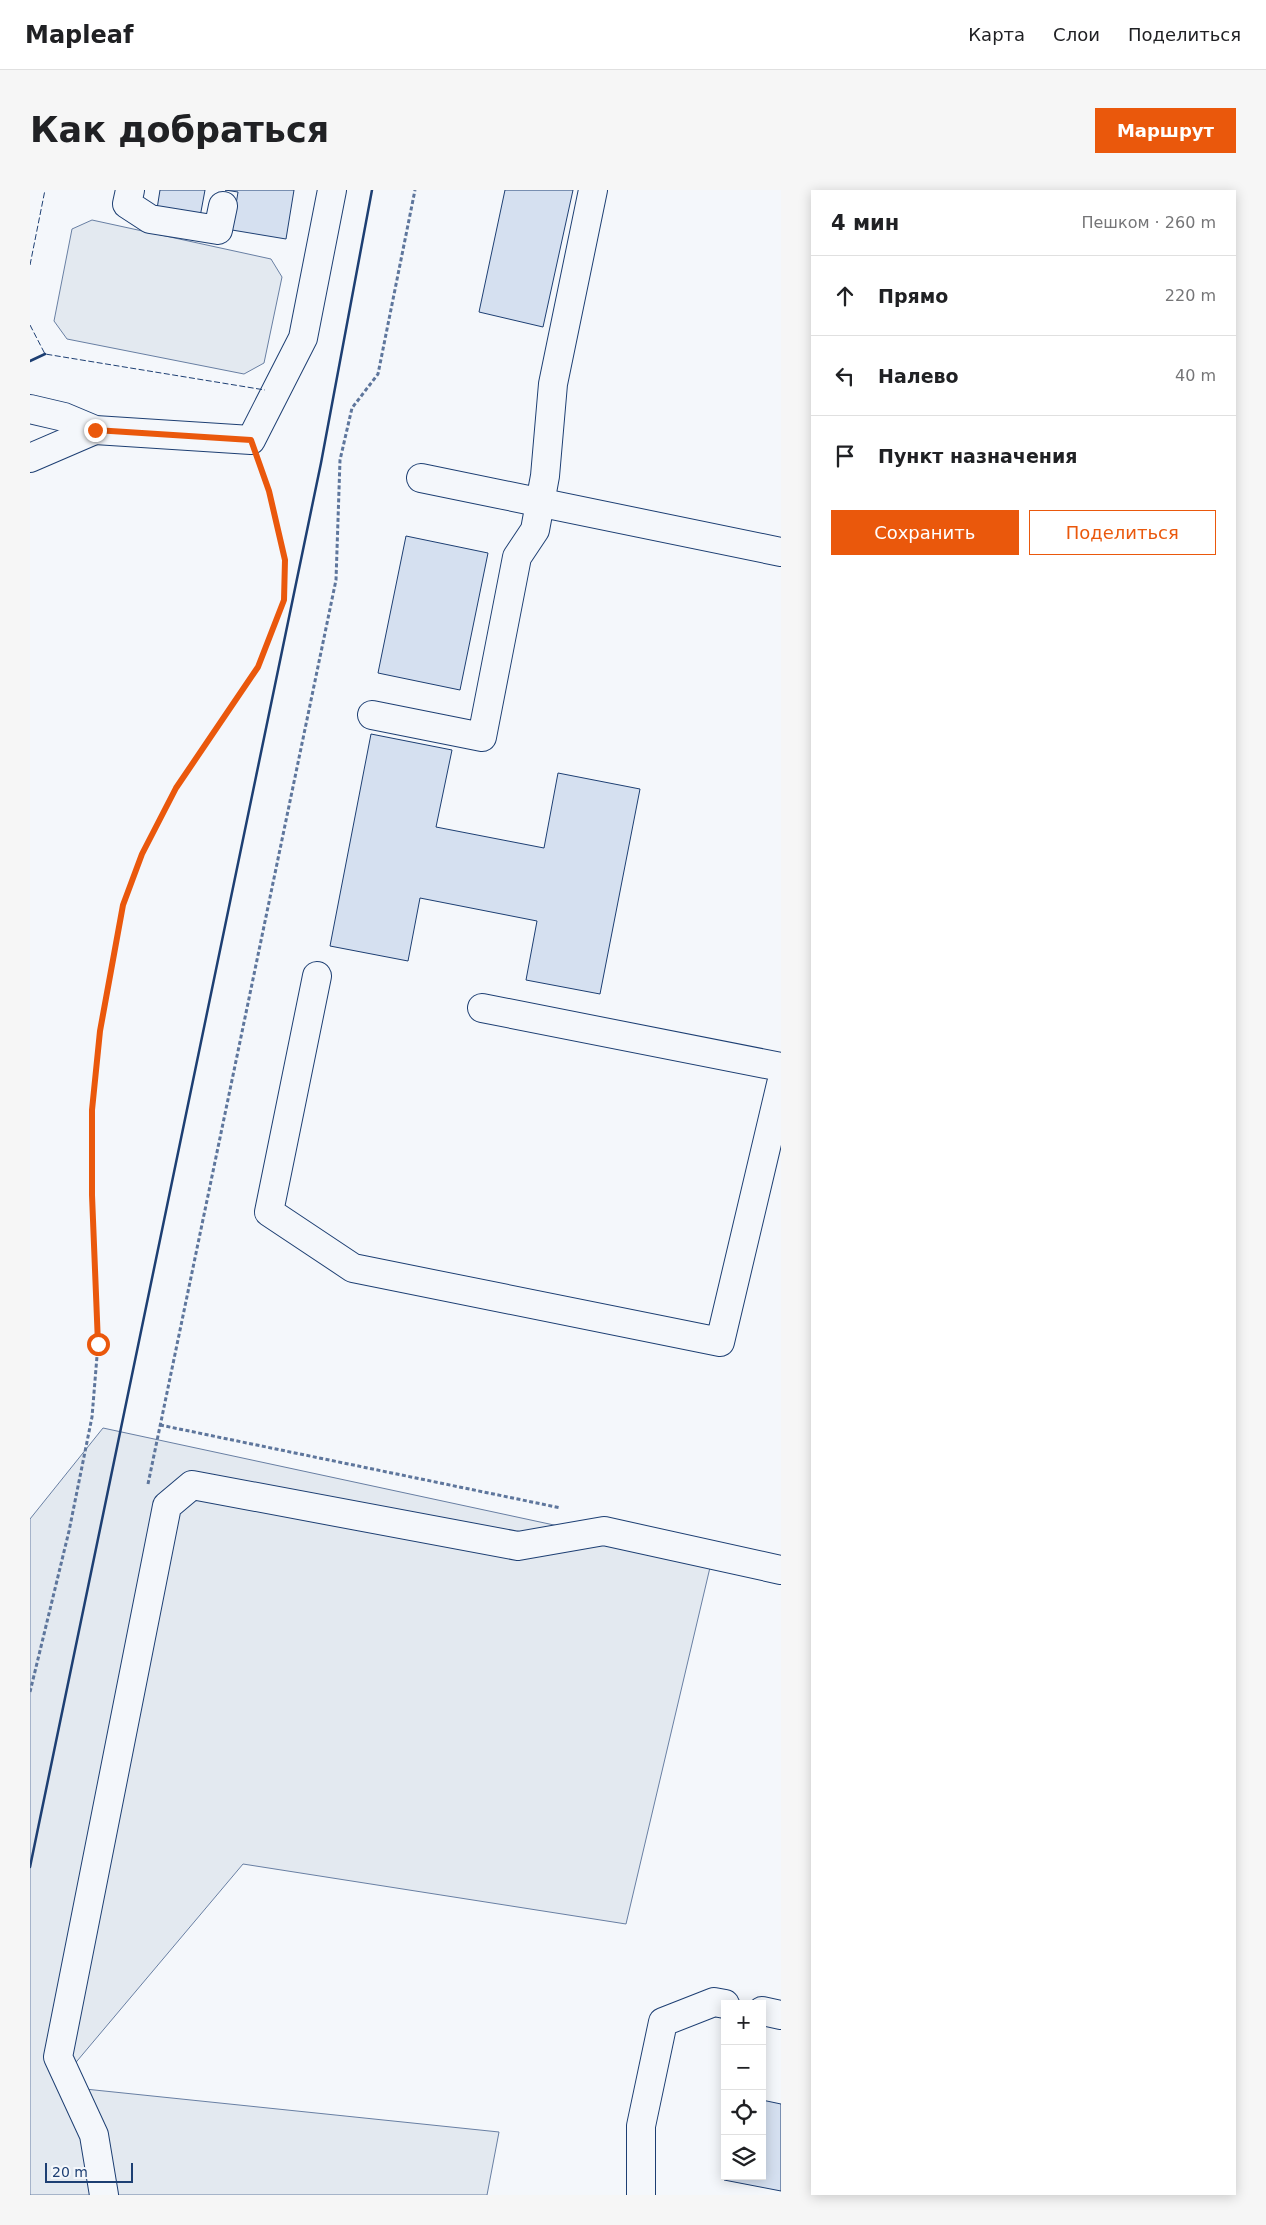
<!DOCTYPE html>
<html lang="ru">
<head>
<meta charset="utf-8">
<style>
	:root { --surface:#fff; --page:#f6f6f6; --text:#202124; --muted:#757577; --line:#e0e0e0; --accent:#ea580c }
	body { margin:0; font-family:"DejaVu Sans",sans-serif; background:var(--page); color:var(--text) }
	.controls { position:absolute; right:15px; bottom:15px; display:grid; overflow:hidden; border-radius:0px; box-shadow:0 2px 12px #0003 }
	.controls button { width:45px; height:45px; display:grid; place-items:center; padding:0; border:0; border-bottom:1px solid var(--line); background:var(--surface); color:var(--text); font:25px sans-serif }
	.scale { position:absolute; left:15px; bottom:12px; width:88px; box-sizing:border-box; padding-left:5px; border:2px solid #1d3f73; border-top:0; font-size:14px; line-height:18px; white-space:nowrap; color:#1d3f73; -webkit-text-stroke:4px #f4f7fb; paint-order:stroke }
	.stop { position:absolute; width:15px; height:15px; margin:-11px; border:4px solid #ea580c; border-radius:50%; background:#fff }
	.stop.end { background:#ea580c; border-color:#fff; box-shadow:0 1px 5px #0008 }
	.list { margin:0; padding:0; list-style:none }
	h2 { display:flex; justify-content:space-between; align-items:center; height:65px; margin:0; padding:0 20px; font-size:21px }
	h2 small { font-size:16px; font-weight:400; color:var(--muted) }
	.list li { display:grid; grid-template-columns:32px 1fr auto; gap:15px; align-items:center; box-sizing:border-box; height:80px; padding:0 20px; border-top:1px solid var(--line) }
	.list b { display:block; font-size:19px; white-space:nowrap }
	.list em { font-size:16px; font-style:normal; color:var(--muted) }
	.actions { display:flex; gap:10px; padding:15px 20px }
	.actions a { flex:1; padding:11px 0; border:1px solid var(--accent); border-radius:0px; text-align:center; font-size:18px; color:var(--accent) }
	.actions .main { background:var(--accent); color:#fff }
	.icon { flex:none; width:28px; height:28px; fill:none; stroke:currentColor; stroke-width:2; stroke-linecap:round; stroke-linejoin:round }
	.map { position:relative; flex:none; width:751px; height:2005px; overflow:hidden; border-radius:0px }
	header { display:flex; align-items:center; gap:30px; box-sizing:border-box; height:70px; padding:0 25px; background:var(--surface); border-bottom:1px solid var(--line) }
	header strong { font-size:24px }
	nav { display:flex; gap:28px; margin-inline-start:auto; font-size:18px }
	.intro { display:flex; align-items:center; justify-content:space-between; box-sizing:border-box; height:120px; padding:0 30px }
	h1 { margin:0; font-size:35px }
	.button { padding:12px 22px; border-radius:0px; background:var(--accent); color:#fff; font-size:18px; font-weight:700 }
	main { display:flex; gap:30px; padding:0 30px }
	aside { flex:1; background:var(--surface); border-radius:0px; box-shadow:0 2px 12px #0003 }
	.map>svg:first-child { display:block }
	.green { fill:#e3e9f0; stroke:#687fa3 }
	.building { fill:#d5e0f0; stroke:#1d3f73 }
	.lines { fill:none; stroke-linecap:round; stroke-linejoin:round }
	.minor-casing { stroke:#1d3f73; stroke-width:30 }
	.path { stroke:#5e769c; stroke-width:3; stroke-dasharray:4 2.5; stroke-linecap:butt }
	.minor { stroke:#f4f7fb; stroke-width:28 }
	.fence { stroke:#1d3f73; stroke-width:1; stroke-dasharray:6 2.5; stroke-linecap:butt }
	.wall { stroke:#1d3f73; stroke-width:2.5 }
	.route { stroke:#ea580c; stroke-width:6 }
</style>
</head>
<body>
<header>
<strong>Mapleaf</strong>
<nav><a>Карта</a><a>Слои</a><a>Поделиться</a></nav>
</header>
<div class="intro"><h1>Как добраться</h1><a class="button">Маршрут</a></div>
<main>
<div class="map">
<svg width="751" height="2005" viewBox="0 0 751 2005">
	<rect width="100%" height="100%" fill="#f4f7fb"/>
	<!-- green -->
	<g class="green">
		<path d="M62 30 241 69 252 87 234 173 214 184 37 149 24 131 42 39Z"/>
		<path d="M73 1238 682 1369 596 1734 213 1674 26 1896 469 1942 457 2005H0V1329Z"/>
	</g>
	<!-- building -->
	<g class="building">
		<path d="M130 0H175L170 27 127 19Z"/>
		<path d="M195 0H264L256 49 202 40 208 2Z"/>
		<path d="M475 0H543L513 137 449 122Z"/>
		<path d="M376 346 458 363 430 500 348 483Z"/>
		<path d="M341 544 422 560 406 637 514 658 528 583 610 599 570 804 496 790 507 731 390 708 378 771 300 756Z"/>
		<path d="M732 1910 751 1914V2001L694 1990 695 1984V1986H732Z"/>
	</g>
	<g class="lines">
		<!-- minor casing -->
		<g class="minor-casing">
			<g id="minor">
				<path d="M100 0 97 14 120 29 188 40 193 16"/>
				<path d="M0 219 34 227 65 240 221 250 273 148 302 0"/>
				<path d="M0 268 65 240"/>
				<path d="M391 288 751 362"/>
				<path d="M342 525 452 547 487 367 505 340 515 286 523 194 563 0"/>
				<path d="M287 786 239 1022 323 1078 690 1152 751 894"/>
				<path d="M452 818 751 877"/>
				<path d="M732 1821 751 1825"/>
				<path d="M74 2005 64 1945 28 1867 137 1316 162 1295 488 1356 574 1341 751 1380"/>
				<path d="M611 2005V1936L633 1832 684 1812 695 1814"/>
			</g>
		</g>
		<!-- path -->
		<g class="path">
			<path d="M130 1235 531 1318"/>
			<path d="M118 1294 306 390 310 270 322 218 348 184 385 0"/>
			<path d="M0 1502 39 1341 62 1227 68 1154 62 1005V920L70 841 93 715 112 664 146 598 228 477 254 410 255 370 239 301 230 276"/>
		</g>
		<!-- minor -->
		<use href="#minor" class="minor"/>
		<!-- fence -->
		<g class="fence">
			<path d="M0 75 15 0"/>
			<path d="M0 135 15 164 235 200"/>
		</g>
		<!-- wall -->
		<g class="wall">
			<path d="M0 171 15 164"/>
			<path d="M0 1677 291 273 342 0"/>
		</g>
	</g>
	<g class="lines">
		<!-- route -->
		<path class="route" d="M65 240 221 250 239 301 255 370 254 410 228 477 146 598 112 664 93 715 70 841 62 920V1005L68 1154"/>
	</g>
</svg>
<div class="controls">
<button>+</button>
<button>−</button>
<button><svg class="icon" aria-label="locate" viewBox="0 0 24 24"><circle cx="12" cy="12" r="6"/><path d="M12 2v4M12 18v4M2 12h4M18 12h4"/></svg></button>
<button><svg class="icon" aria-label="layers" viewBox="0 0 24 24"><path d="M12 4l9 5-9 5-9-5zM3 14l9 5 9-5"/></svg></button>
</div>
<div class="scale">20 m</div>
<div class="stop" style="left:68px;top:1154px"></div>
<div class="stop end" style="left:65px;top:240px"></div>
</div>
<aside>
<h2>4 мин<small>Пешком · 260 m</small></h2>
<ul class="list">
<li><svg class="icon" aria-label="ahead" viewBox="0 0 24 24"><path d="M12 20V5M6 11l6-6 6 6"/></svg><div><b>Прямо</b></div><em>220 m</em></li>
<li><svg class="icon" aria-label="left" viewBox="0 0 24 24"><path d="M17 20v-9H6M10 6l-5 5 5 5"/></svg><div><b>Налево</b></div><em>40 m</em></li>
<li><svg class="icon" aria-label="arrive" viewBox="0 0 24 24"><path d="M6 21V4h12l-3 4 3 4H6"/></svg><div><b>Пункт назначения</b></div></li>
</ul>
<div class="actions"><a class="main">Сохранить</a><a>Поделиться</a></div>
</aside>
</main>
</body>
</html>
